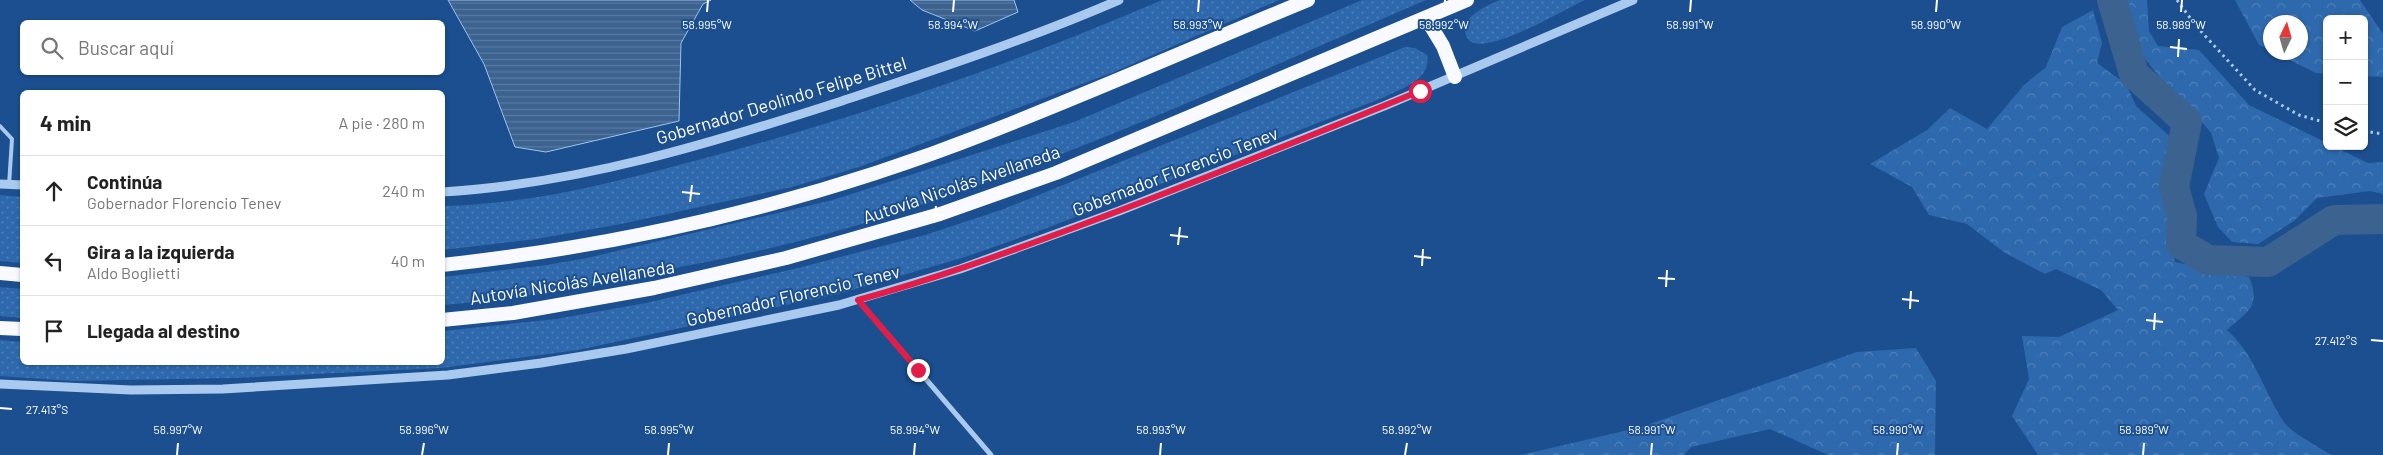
<!DOCTYPE html>
<html lang="es">
<head>
<meta charset="utf-8">
<style>
	:root { --surface:#fff; --page:#f2f2f2; --text:#222; --muted:#767676; --line:#e0e0e0 }
	body { margin:0; font-family:Barlow,sans-serif; background:var(--page); color:var(--text) }
	.controls { position:absolute; right:15px; top:15px; display:grid; overflow:hidden; border-radius:8px; box-shadow:0 1px 4px #0004 }
	.controls button { width:45px; height:45px; display:grid; place-items:center; padding:0; border:0; border-bottom:1px solid var(--line); background:var(--surface); color:var(--text); font:25px sans-serif }
	.compass { position:absolute; left:2263px; top:15px; width:45px; height:45px; border-radius:50%; background:var(--surface); box-shadow:0 1px 4px #0004; rotate:5deg }
	.stop { position:absolute; width:15px; height:15px; margin:-11px; border:4px solid #e11d48; border-radius:50%; background:#fff }
	.stop.end { background:#e11d48; border-color:#fff; box-shadow:0 1px 5px #0008 }
	.list { margin:0; padding:0; list-style:none }
	h2 { display:flex; justify-content:space-between; align-items:center; height:65px; margin:0; padding:0 20px; font-size:21px }
	h2 small { font-size:16px; font-weight:400; color:var(--muted) }
	.list li { display:grid; grid-template-columns:32px 1fr auto; gap:15px; align-items:center; box-sizing:border-box; height:70px; padding:0 20px; border-top:1px solid var(--line) }
	.list b { display:block; font-size:19px; white-space:nowrap }
	.list p { margin:0; font-size:16px; white-space:nowrap; color:var(--muted) }
	.list em { font-size:16px; font-style:normal; color:var(--muted) }
	.icon { flex:none; width:28px; height:28px; fill:none; stroke:currentColor; stroke-width:2; stroke-linecap:round; stroke-linejoin:round }
	.map { position:relative; flex:none; width:2383px; height:455px; overflow:hidden }
	.search { position:absolute; background:var(--surface); box-shadow:0 1px 4px #0004; left:20px; top:20px; width:425px; height:55px; display:flex; align-items:center; gap:12px; box-sizing:border-box; padding:0 18px; border-radius:8px; color:var(--muted); font-size:19px }
	.panel { position:absolute; background:var(--surface); box-shadow:0 1px 4px #0004; left:20px; top:90px; width:425px; height:275px; border-radius:8px }
	.map>svg:first-child { display:block }
	.grass { fill:url(#grass-dots) }
	.forest { fill:url(#forest-crowns) }
	.water { fill:url(#water-rules); stroke:#9cc4f0 }
	.lines { fill:none; stroke-linecap:round; stroke-linejoin:round }
	.river { stroke:#3c6290; stroke-width:30 }
	.path { stroke:#a9c9ee; stroke-width:3; stroke-dasharray:2.5 4; stroke-linecap:butt }
	.service { stroke:#a9c9ee; stroke-width:4 }
	.minor { stroke:#a9c9ee; stroke-width:5 }
	.tertiary { stroke:#a9c9ee; stroke-width:9 }
	.trunk { stroke:#f8faff; stroke-width:14 }
	.route { stroke:#e11d48; stroke-width:6 }
	.ticks { fill:none; stroke:#fff; stroke-width:2 }
	.labels { text-anchor:middle; dominant-baseline:central; stroke-width:4; stroke-linejoin:round; paint-order:stroke }
	.street-label { font-size:18px; fill:#fff; stroke:#1b4f8f }
	.ticks-label { font-size:12px; text-anchor:middle; fill:#fff; stroke:#1b4f8f; stroke-width:4; stroke-linejoin:round; paint-order:stroke }
</style>
</head>
<body>
<div class="map">
<svg width="2383" height="455" viewBox="0 0 2383 455">
	<defs>
		<pattern id="grass-dots" width="8" height="8" patternUnits="userSpaceOnUse" patternTransform="scale(1.25)"><rect width="8" height="8" fill="#2e69ad"/><path d="M2 2h.1M6 6h.1" fill="none" stroke="#4d80b9" stroke-width="1.8" stroke-linecap="round"/></pattern>
		<pattern id="forest-crowns" width="20" height="18" patternUnits="userSpaceOnUse" patternTransform="scale(1.25)"><rect width="20" height="18" fill="#2e69ad"/><path d="M2 6a3 3 0 1 1 6 0M12 15a3 3 0 1 1 6 0" fill="none" stroke="#4d80b9"/></pattern>
		<pattern id="water-rules" width="6" height="5" patternUnits="userSpaceOnUse" patternTransform="scale(1.25)"><rect width="6" height="5" fill="#3c6290"/><path d="M0 2.5h6" fill="none" stroke="#597aa1"/></pattern>
	</defs>
	<rect width="100%" height="100%" fill="#1b4f8f"/>
	<!-- grass -->
	<g class="grass">
		<path d="M1162 0H1279L1114 72 859 167 792 187 621 224 536 239 443 250V206C535 204 620 181 709 157 863 116 1016 63 1162 0Z"/>
		<path d="M1362 0H1426C1249 76 1074 156 891 215 810 241 726 259 643 274 576 287 510 300 443 305V277L547 265 587 258 833 200 1074 122Z"/>
		<path d="M1500 0H1585C1558 13 1511 41 1482 44 1477 44 1471 43 1468 39 1454 19 1488 5 1500 0Z"/>
		<path d="M1405 47 1415 48 1427 55C1432 80 1402 88 1385 97L1039 231 965 257 838 294 578 350 441 368 234 378 73 381 0 376V340L22 342V362H442L443 331 556 319 646 303 798 268 925 235 1001 210Z"/>
		<path d="M0 195 22 197V263L0 261Z"/>
		<path d="M0 287 22 289V318L0 316Z"/>
	</g>
	<!-- forest -->
	<g class="forest">
		<path d="M2123 0H2147L2149 31 2158 46 2199 50 2249 105 2327 143V146H2333L2368 163 2383 162V194L2370 191 2317 198 2294 221 2258 244 2232 242 2218 227 2204 194 2219 158 2211 133 2187 104 2164 83 2143 56 2138 38Z"/>
		<path d="M2235 0H2360L2383 34V77L2364 76V19H2327V74L2316 73 2275 53 2300 52V22H2270V50L2259 45Z"/>
		<path d="M2093 10 2102 43 2097 63 2126 84 2136 106 2175 141 2163 182 2175 262 2249 277C2262 308 2246 312 2227 330 2256 356 2263 391 2284 422 2289 431 2321 448 2331 455H2038L2012 416 2029 379 2022 336 2059 337 2118 310 2101 290 2056 269 2045 274 2005 253 1967 224 1929 215 1912 187 1870 164 1927 130 1950 108 1987 129 2024 85 2046 67 2062 27Z"/>
		<path d="M1916 348 1936 381 1935 455H1828L1770 429 1691 447 1684 455H1521L1641 427 1857 352Z"/>
	</g>
	<!-- water -->
	<g class="water">
		<path d="M448 0H711L703 4 681 43 679 121 546 152 515 147 484 64Z"/>
		<path d="M910 0H1014L1018 12 975 31 922 10Z"/>
	</g>
	<g class="lines">
		<!-- river -->
		<path class="river" d="M2112 0 2134 74 2187 122 2174 187 2182 216 2181 244 2208 260 2268 262 2334 220 2383 219"/>
		<!-- path -->
		<g class="path">
			<path d="M2177 0 2196 26 2255 90 2299 115 2327 123"/>
			<path d="M2364 131 2383 134"/>
		</g>
		<!-- service -->
		<path class="service" d="M0 126 12 139 9 185"/>
		<!-- minor -->
		<path class="minor" d="M858 300 991 455"/>
		<!-- tertiary -->
		<g class="tertiary">
			<path d="M0 184 22 185"/>
			<path d="M442 192C579 184 712 143 842 101 935 70 1029 39 1119 0"/>
			<path d="M0 384 131 390 223 389 448 375 541 363 626 349 839 305 960 269 1119 211 1384 106 1633 0"/>
		</g>
		<!-- trunk -->
		<g class="trunk">
			<path d="M1426 18 1443 46 1455 77"/>
			<path d="M442 265C628 245 814 201 987 133 1095 91 1201 44 1308 0"/>
			<path d="M0 273 22 275"/>
			<path d="M442 320 513 313 654 288 786 258 940 214 1056 173 1467 0"/>
			<path d="M0 328 22 329"/>
		</g>
	</g>
	<g class="lines">
		<!-- route -->
		<path class="route" d="M918 370 858 300C935 279 1009 252 1084 224 1197 182 1308 137 1420 91"/>
	</g>
	<!-- ticks -->
	<path class="ticks" d="M707 12 708 0M953 12 954 0M1198 12 1199 0M1444 12 1445 0M1690 12 1691 0M1936 12 1937 0M2181 12 2182 0M2170 47 2187 49M2178 57 2179 39M682 192 700 194M690 202 692 185M926 214 944 215M934 223 936 206M1170 235 1188 237M1178 245 1180 227M1414 256 1431 258M1422 266 1423 249M1658 278 1675 279M1666 287 1667 270M1902 299 1919 301M1910 309 1911 291M2146 320 2163 322M2154 330 2155 313M2371 340 2383 341M0 408 12 409M177 455 178 443M422 455 424 443M668 455 669 443M914 455 915 443M1160 455 1161 443M1405 455 1407 443M1651 455 1652 443M1897 455 1898 443M2143 455 2144 443"/>
	<g class="labels">
		<!-- street labels -->
		<g class="street-label">
			<text transform="translate(781 100) rotate(-17)">Gobernador Deolindo Felipe Bittel</text>
			<text transform="translate(1175 171) rotate(-21)">Gobernador Florencio Tenev</text>
			<text transform="translate(961 184) rotate(-19)">Autovía Nicolás Avellaneda</text>
			<text transform="translate(572 282) rotate(-9)">Autovía Nicolás Avellaneda</text>
			<text transform="translate(793 295) rotate(-13)">Gobernador Florencio Tenev</text>
		</g>
	</g>
	<g class="ticks-label">
		<text x="707" y="29">58.995°W</text>
		<text x="953" y="29">58.994°W</text>
		<text x="1198" y="29">58.993°W</text>
		<text x="1444" y="29">58.992°W</text>
		<text x="1690" y="29">58.991°W</text>
		<text x="1936" y="29">58.990°W</text>
		<text x="2181" y="29">58.989°W</text>
		<text x="2336" y="345">27.412°S</text>
		<text x="47" y="414">27.413°S</text>
		<text x="178" y="434">58.997°W</text>
		<text x="424" y="434">58.996°W</text>
		<text x="669" y="434">58.995°W</text>
		<text x="915" y="434">58.994°W</text>
		<text x="1161" y="434">58.993°W</text>
		<text x="1407" y="434">58.992°W</text>
		<text x="1652" y="434">58.991°W</text>
		<text x="1898" y="434">58.990°W</text>
		<text x="2144" y="434">58.989°W</text>
	</g>
</svg>
<div class="controls">
<button>+</button>
<button>−</button>
<button><svg class="icon" aria-label="layers" viewBox="0 0 24 24"><path d="M12 4l9 5-9 5-9-5zM3 14l9 5 9-5"/></svg></button>
</div>
<svg class="compass" viewBox="-18 -18 36 36"><path d="M0-13l5 13h-10z" fill="#e53935"/><path d="M0 13l5-13h-10z" fill="#767676"/></svg>
<div class="stop" style="left:1420px;top:91px"></div>
<div class="stop end" style="left:918px;top:370px"></div>
<div class="search"><svg class="icon" aria-label="search" viewBox="0 0 24 24"><circle cx="10" cy="10" r="6"/><path d="M15 15l6 6"/></svg>Buscar aquí</div>
<section class="panel">
<h2>4 min<small>A pie · 280 m</small></h2>
<ul class="list">
<li><svg class="icon" aria-label="ahead" viewBox="0 0 24 24"><path d="M12 20V5M6 11l6-6 6 6"/></svg><div><b>Continúa</b><p>Gobernador Florencio Tenev</p></div><em>240 m</em></li>
<li><svg class="icon" aria-label="left" viewBox="0 0 24 24"><path d="M17 20v-9H6M10 6l-5 5 5 5"/></svg><div><b>Gira a la izquierda</b><p>Aldo Boglietti</p></div><em>40 m</em></li>
<li><svg class="icon" aria-label="arrive" viewBox="0 0 24 24"><path d="M6 21V4h12l-3 4 3 4H6"/></svg><div><b>Llegada al destino</b></div></li>
</ul>
</section>
</div>
</body>
</html>
